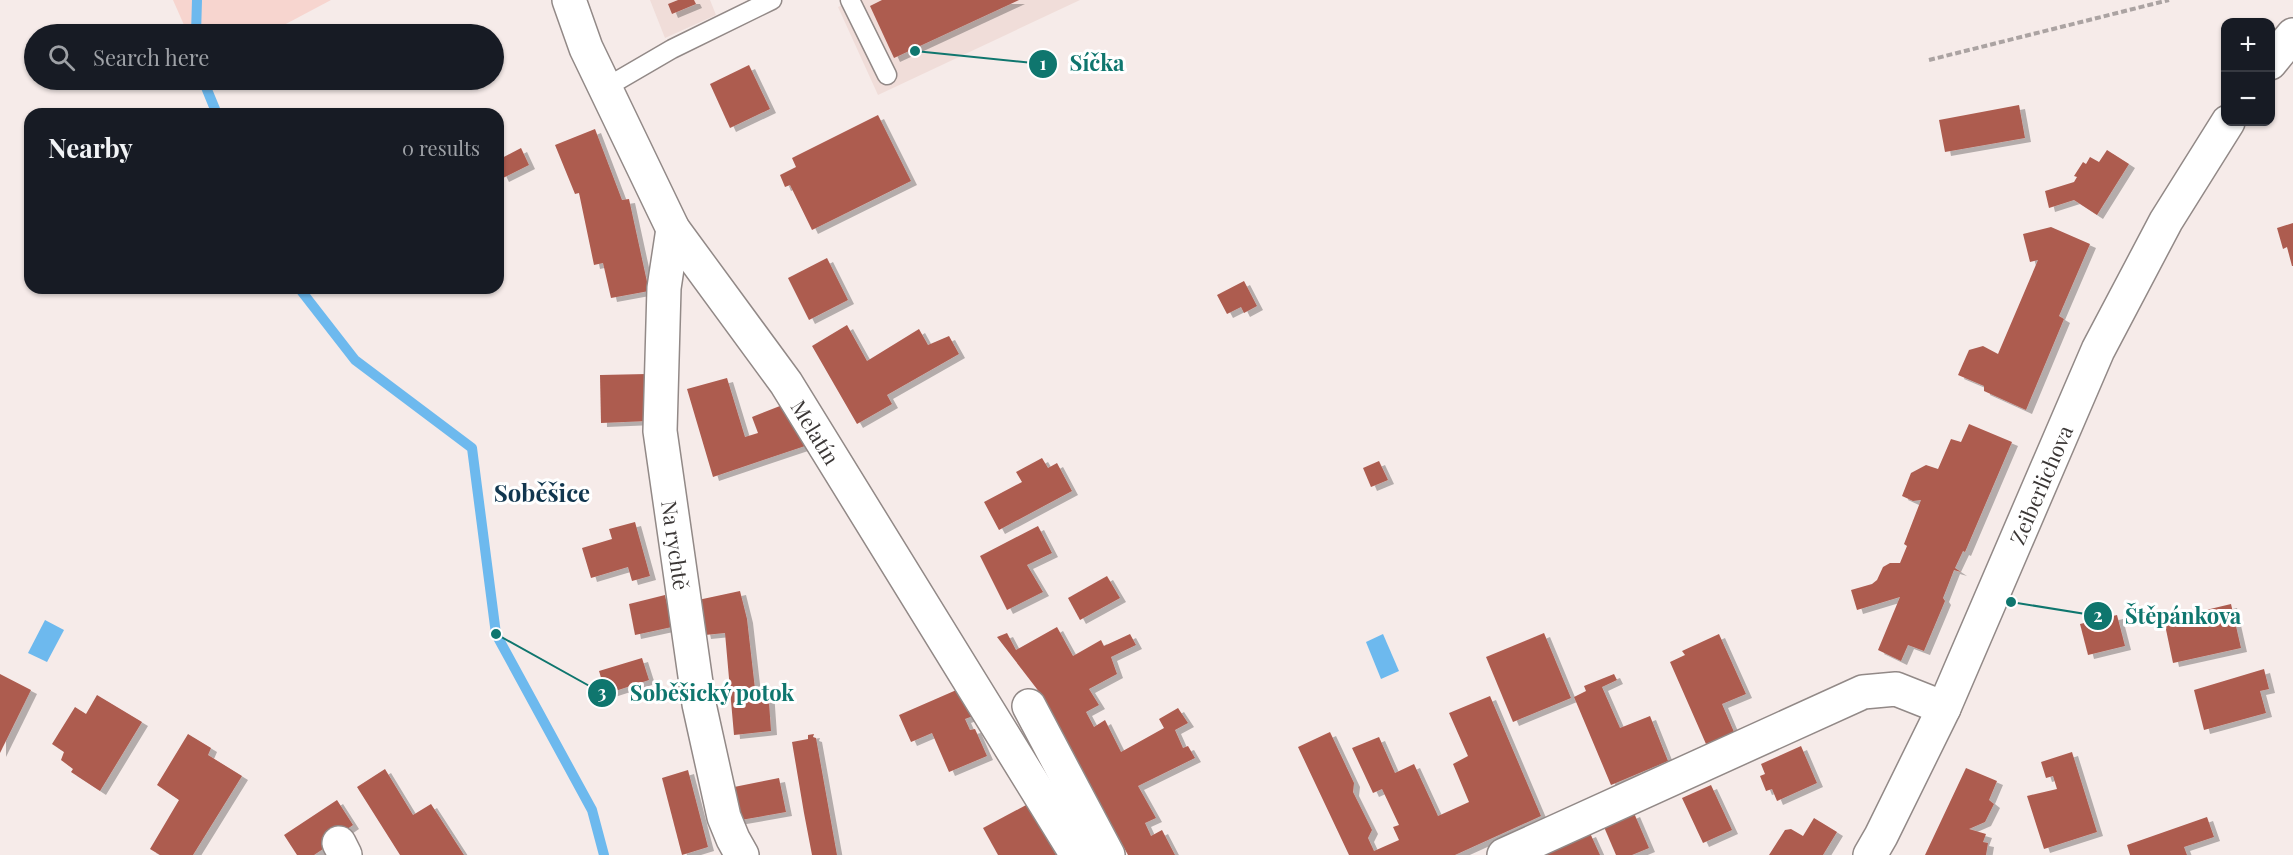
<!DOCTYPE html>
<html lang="en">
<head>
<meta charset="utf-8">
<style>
	:root { --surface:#171b24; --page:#242831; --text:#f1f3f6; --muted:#9ea1a6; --line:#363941 }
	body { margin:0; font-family:"Playfair Display",serif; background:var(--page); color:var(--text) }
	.controls { position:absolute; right:18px; top:18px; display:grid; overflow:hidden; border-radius:12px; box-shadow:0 2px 4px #0004 }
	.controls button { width:54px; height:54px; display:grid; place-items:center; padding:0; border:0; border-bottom:2px solid var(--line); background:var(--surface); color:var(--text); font:30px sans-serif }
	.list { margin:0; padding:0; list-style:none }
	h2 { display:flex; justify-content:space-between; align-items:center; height:78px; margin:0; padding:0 24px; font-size:26px }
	h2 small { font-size:20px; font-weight:400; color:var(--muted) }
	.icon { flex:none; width:33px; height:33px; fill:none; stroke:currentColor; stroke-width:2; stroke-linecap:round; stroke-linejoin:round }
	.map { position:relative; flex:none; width:2293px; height:855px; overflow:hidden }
	.search { position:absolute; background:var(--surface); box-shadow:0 2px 4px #0004; left:24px; top:24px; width:480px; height:66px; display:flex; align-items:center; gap:15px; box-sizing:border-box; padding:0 21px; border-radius:33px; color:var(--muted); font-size:22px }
	.panel { position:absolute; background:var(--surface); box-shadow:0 2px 4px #0004; left:24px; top:108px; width:480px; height:186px; border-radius:18px }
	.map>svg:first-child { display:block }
	.built { fill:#f0ddd9 }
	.green { fill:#f7d5cf }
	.water { fill:#6db9ee }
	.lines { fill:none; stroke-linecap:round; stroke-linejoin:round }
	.stream { stroke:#6db9ee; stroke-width:10 }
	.building { fill:#ad5c50; filter:url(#shadow) }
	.service-casing { stroke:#928987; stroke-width:21 }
	.minor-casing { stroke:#928987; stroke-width:36 }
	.tertiary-casing { stroke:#928987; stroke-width:36 }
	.path { stroke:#aba3a2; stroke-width:4; stroke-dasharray:6 3; stroke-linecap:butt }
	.service { stroke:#fff; stroke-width:18 }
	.minor { stroke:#fff; stroke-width:33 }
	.tertiary { stroke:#fff; stroke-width:33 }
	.labels { text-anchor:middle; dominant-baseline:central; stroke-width:6; stroke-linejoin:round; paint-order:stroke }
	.street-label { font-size:21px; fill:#3b3736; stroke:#fff }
	.quarter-label { font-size:24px; font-weight:bold; fill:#11364f; stroke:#fff }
	.leader { fill:none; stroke:#0f766e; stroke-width:2 }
	.callout-dot { fill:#0f766e; stroke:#fff; stroke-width:2 }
	.mark-label { font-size:18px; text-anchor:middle; font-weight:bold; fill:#fff }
	.callout-label { font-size:22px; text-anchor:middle; font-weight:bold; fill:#0f766e; stroke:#fff; stroke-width:6; stroke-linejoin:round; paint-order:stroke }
</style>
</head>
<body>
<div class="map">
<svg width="2293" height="855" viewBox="0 0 2293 855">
	<defs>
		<filter id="shadow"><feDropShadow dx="6" dy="4" stdDeviation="0" flood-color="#0004"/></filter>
	</defs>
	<rect width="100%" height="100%" fill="#f6ebe9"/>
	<!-- built -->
	<g class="built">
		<path d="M650 0H678L668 4 673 14 695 5 694 0H710L716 15 665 38Z"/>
		<path d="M853 0H1080L878 95 838 7Z"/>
	</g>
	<!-- green -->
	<path class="green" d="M173 0H331L267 34H188Z"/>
	<!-- water -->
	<g class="water">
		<path d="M45 620 64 630 47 662 28 653Z"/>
		<path d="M1383 634 1399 671 1381 679 1366 642Z"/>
	</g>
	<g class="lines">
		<!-- stream -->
		<g class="stream">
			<path d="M196 34 197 0"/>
			<path d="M203 80 217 114"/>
			<path d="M299 288 355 360 472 448 496 634 592 810 604 855"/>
		</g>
	</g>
	<!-- building -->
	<g class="building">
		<path d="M678 0H694L696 4 672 14 668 4Z"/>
		<path d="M882 0H1019L894 58 870 6Z"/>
		<path d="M749 65 770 109 730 128 710 84Z"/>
		<path d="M2019 105 2025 138 1945 152 1939 120Z"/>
		<path d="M878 115 911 181 812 230 790 185 785 187 780 175 796 167 792 158Z"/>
		<path d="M595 129 622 200 629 199 649 291 611 298 603 263 594 265 579 193 575 194 555 145Z"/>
		<path d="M521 148 529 165 503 178 498 168V160Z"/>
		<path d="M2107 150 2129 164 2097 215 2074 200 2049 208 2045 191 2074 182 2077 177 2074 176 2083 162 2086 164 2090 157 2099 162Z"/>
		<path d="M2293 223V266H2292L2287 247 2283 249 2277 228Z"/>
		<path d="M2051 227 2090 244 2059 316 2064 319 2026 410 1984 391V386L1958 375 1969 350 1983 346 1998 354 2038 260 2030 262 2023 234Z"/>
		<path d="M827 258 848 300 809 320 788 278Z"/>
		<path d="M1244 281 1257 306 1244 313 1241 307 1227 314 1217 295Z"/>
		<path d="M847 325 867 361 919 329 928 345 949 336 959 354 887 395 892 404 857 424 812 346Z"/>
		<path d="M647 374 648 421 601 423 600 375Z"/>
		<path d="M727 378 745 437 758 433 752 417 785 404 811 444 713 477 687 389Z"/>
		<path d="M1969 424 2012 442 1965 552 1963 551 1955 568 1961 572 1954 570 1943 598 1945 601 1924 651 1908 645 1901 661 1878 650 1900 597 1857 610 1851 590 1872 584 1877 580 1883 567 1890 563H1900L1907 546 1904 544 1921 500 1913 501 1902 496 1911 473 1926 465 1938 469 1951 439 1961 442Z"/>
		<path d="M1042 458 1048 468 1057 463 1072 491 999 530 984 502 1022 482 1016 472Z"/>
		<path d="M1379 461 1388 480 1371 487 1363 468Z"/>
		<path d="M635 522 650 576 632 581 628 567 591 578 582 548 612 539 609 529Z"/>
		<path d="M1038 526 1052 553 1027 565 1043 592 1007 610 980 556Z"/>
		<path d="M1107 576 1120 598 1080 620 1068 598Z"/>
		<path d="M740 591 747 619 755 689 768 688 771 731 734 735 725 633 705 635 698 600Z"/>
		<path d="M665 595 672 627 635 635 629 604Z"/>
		<path d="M2231 604 2241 648 2173 663 2164 620Z"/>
		<path d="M2117 615 2125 646 2088 655 2080 624Z"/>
		<path d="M1057 627 1073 656 1101 640 1104 646 1130 634 1136 645 1111 657 1117 674 1089 689 1099 705 1086 712 1094 727 1105 720 1121 752 1164 728 1159 719 1178 708 1188 723 1175 730 1183 748 1188 746 1195 758 1138 786 1156 818 1145 823 1151 836 1162 830 1175 855H1128L1040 693 997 637 1007 633 1016 650Z"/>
		<path d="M1544 633 1571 698 1513 722 1486 657Z"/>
		<path d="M1719 634 1746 694 1722 704 1734 732 1706 744 1670 662 1685 655 1682 651Z"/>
		<path d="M642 658 649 680 606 694 599 671Z"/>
		<path d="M2264 669 2269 689 2260 691 2266 713 2204 730 2194 690Z"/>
		<path d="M0 674 31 690 0 753Z"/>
		<path d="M1614 674 1617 680 1602 687 1620 728 1650 716 1668 761 1611 785 1574 697 1586 691 1584 686Z"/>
		<path d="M961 688 973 716 965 719 970 730 975 729 987 756 949 772 932 733 911 742 899 715Z"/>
		<path d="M97 695 142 722 100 791 71 772 73 769 61 760 64 752 52 744 75 707 86 714Z"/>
		<path d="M1490 696 1541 816 1455 855H1349L1298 747 1330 732 1354 783 1353 792 1372 830 1368 838 1374 851 1399 840 1393 827 1399 825 1382 789 1373 793 1352 748 1379 737 1395 773 1414 764 1438 816 1469 802 1453 764 1468 756 1449 713Z"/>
		<path d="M188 734 211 748 208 755 242 776 193 855H160L150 849 179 800 157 785Z"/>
		<path d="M814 734 813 737 816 738 837 855H812L804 813 792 742 808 739V735Z"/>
		<path d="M1801 746 1817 783 1777 801 1772 789 1766 791 1760 776 1765 774 1761 764Z"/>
		<path d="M2072 752 2097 832 2044 849 2027 796 2057 789 2053 776 2046 778 2041 762Z"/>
		<path d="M1966 768 1997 781 1989 800 1994 804 1985 822 1969 829 1986 834 1983 842 1988 843 1986 855H1925Z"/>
		<path d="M385 769 413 815 431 804 464 855H400L357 787Z"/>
		<path d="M688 770 708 847 682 855 662 778Z"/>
		<path d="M779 778 786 812 735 821 729 788Z"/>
		<path d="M1711 785 1732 830 1703 843 1682 798Z"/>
		<path d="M337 800 353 825 327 843 329 845 314 855H297L284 835Z"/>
		<path d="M1028 804 1056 855H998L983 828Z"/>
		<path d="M1634 813 1649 848 1632 855H1616L1604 827Z"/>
		<path d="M2207 817 2214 837 2184 847 2187 855H2130L2127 845Z"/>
		<path d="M1814 818 1837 832 1823 855H1769L1785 830 1791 829 1803 836Z"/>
		<path d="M1590 833 1600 855H1540Z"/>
	</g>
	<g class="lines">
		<!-- service casing -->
		<g class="service-casing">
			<g id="service">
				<path d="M850 0 887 75"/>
				<path d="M605 88 672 49 772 0"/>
			</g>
		</g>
		<!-- minor casing -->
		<g class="minor-casing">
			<g id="minor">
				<path id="s1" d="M569 0 586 48 673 229 786 383 1077 855"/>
				<path id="s2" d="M673 229 664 288 660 431 699 704 724 817 733 839 742 855"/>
				<path d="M1029 706 1108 855"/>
				<path d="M339 843 345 855"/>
				<path d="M1504 855 1863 692 1896 689 1944 708"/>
			</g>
		</g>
		<!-- tertiary casing -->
		<g class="tertiary-casing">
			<g id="tertiary">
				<path d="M2270 63 2293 35"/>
				<path id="s3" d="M1870 855 1881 836 1944 708 2098 350 2166 221 2228 122"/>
			</g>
		</g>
		<!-- path -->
		<path class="path" d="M1929 60 2169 0"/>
		<!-- service -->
		<use href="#service" class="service"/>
		<!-- minor -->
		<use href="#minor" class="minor"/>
		<!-- tertiary -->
		<use href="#tertiary" class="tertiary"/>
	</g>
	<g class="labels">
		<!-- street labels -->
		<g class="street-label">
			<text stroke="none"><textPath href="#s1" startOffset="500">Melatín</textPath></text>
			<text stroke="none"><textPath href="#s3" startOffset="408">Zeiberlichova</textPath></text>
			<text stroke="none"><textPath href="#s2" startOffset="318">Na rychtě</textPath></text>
		</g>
		<!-- quarter labels -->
		<g class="quarter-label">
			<text x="542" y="492">Soběšice</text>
		</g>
	</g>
	<!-- callouts -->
	<path class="leader" d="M915 51L1043 64M2011 602L2098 616M496 634L602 693"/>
	<g class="callout-dot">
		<circle cx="915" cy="51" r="6"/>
		<circle cx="2011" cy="602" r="6"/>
		<circle cx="496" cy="634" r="6"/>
		<circle cx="1043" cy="64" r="15"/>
		<circle cx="2098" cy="616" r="15"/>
		<circle cx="602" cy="693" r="15"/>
	</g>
	<g class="mark-label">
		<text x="1043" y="70">1</text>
		<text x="2098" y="622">2</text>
		<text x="602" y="699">3</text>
	</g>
	<g class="callout-label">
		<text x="1097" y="71">Síčka</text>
		<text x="2183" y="624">Štěpánkova</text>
		<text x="712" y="701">Soběšický potok</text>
	</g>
</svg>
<div class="controls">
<button>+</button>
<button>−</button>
</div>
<div class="search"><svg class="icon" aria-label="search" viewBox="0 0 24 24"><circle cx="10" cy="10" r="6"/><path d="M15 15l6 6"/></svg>Search here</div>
<section class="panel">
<h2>Nearby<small>0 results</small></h2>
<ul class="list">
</ul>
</section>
</div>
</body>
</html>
